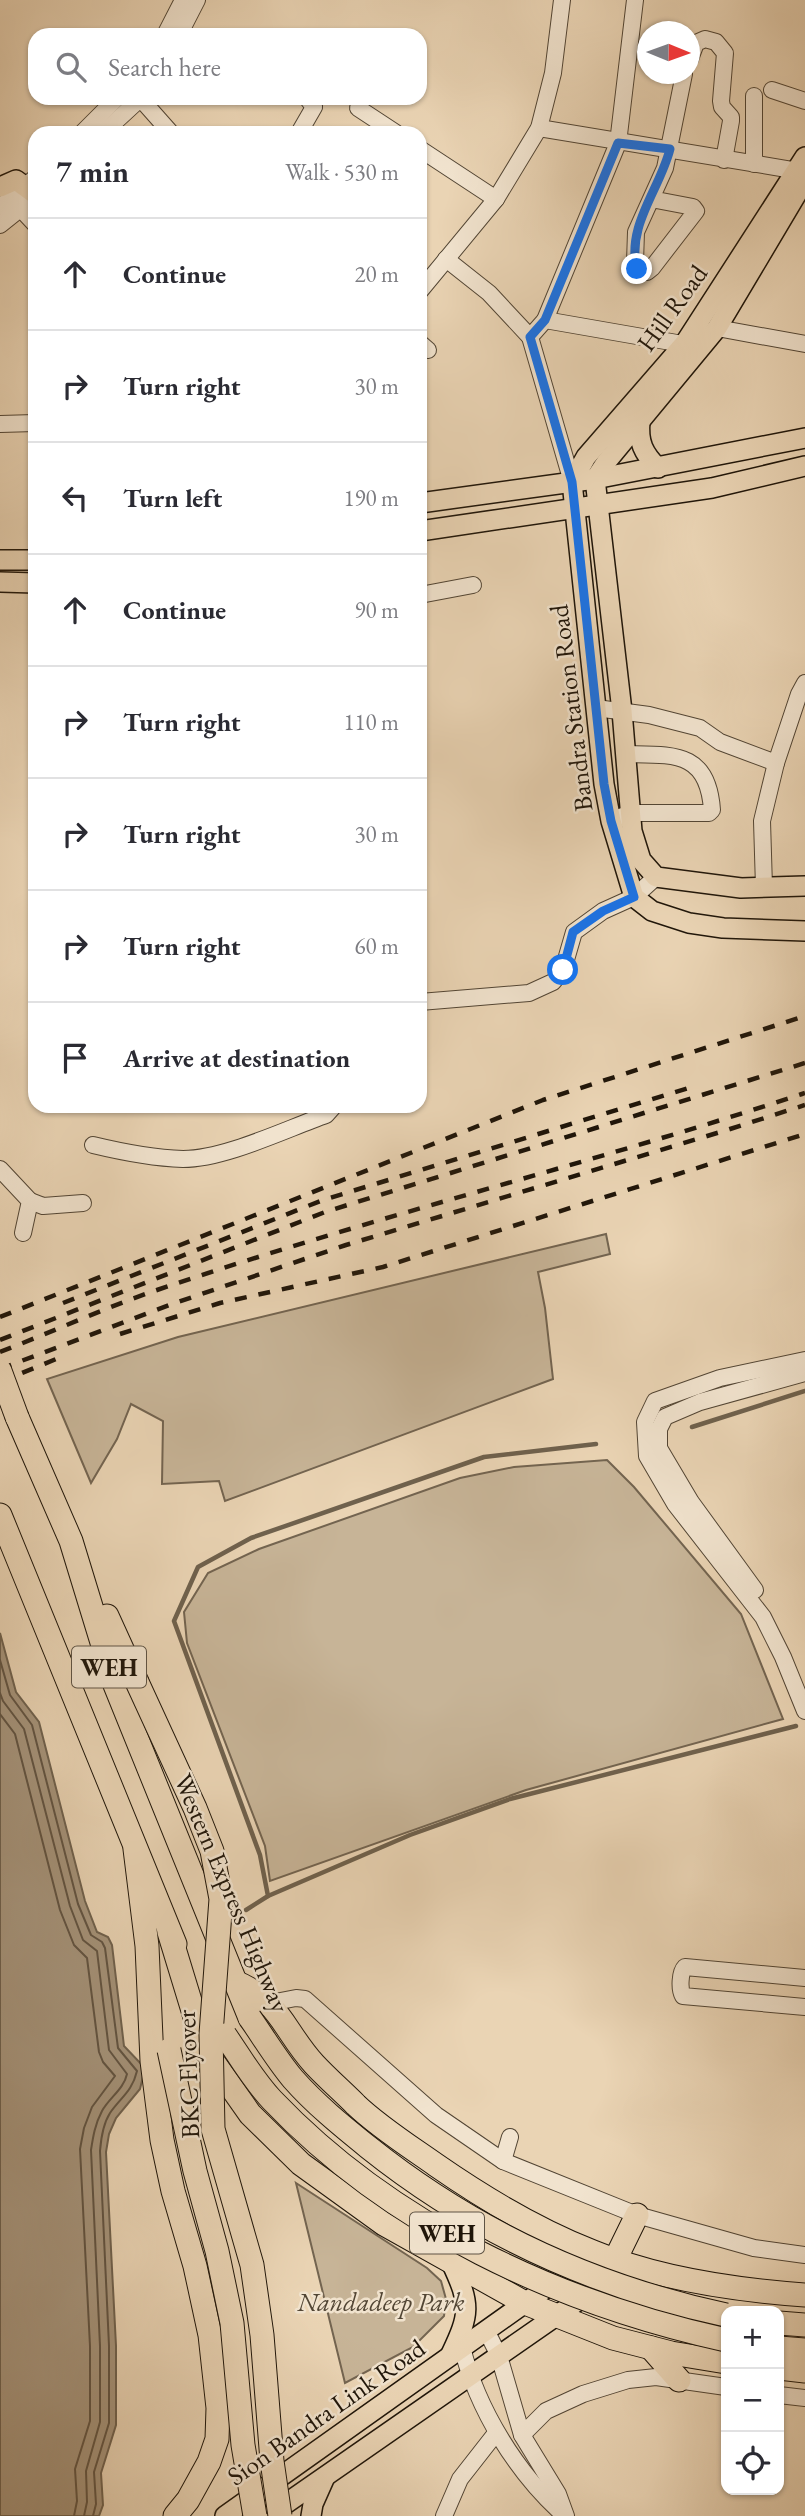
<!DOCTYPE html>
<html lang="en">
<head>
<meta charset="utf-8">
<style>
	:root { --surface:#fff; --page:#f2f2f3; --text:#2b2b33; --muted:#7c7c81; --line:#e1e1e2 }
	body { margin:0; font-family:"EB Garamond",serif; background:var(--page); color:var(--text) }
	.controls { position:absolute; right:21px; bottom:21px; display:grid; overflow:hidden; border-radius:14px; box-shadow:0 2px 5px #0004 }
	.controls button { width:63px; height:63px; display:grid; place-items:center; padding:0; border:0; border-bottom:2px solid var(--line); background:var(--surface); color:var(--text); font:35px sans-serif }
	.compass { position:absolute; left:637px; top:21px; width:63px; height:63px; border-radius:50%; background:var(--surface); box-shadow:0 2px 5px #0004; rotate:91deg }
	.stop { position:absolute; width:21px; height:21px; margin:-16px; border:5px solid #1a73e8; border-radius:50%; background:#fff }
	.stop.end { background:#1a73e8; border-color:#fff; box-shadow:0 2px 7px #0008 }
	.list { margin:0; padding:0; list-style:none }
	h2 { display:flex; justify-content:space-between; align-items:center; height:91px; margin:0; padding:0 28px; font-size:30px }
	h2 small { font-size:23px; font-weight:400; color:var(--muted) }
	.list li { display:grid; grid-template-columns:46px 1fr auto; gap:21px; align-items:center; box-sizing:border-box; height:112px; padding:0 28px; border-top:2px solid var(--line) }
	.list b { display:block; font-size:26px; white-space:nowrap }
	.list em { font-size:23px; font-style:normal; color:var(--muted) }
	.icon { flex:none; width:38px; height:38px; fill:none; stroke:currentColor; stroke-width:2; stroke-linecap:round; stroke-linejoin:round }
	.map { position:relative; flex:none; width:805px; height:2516px; overflow:hidden }
	.search { position:absolute; background:var(--surface); box-shadow:0 2px 5px #0004; left:28px; top:28px; width:399px; height:77px; display:flex; align-items:center; gap:18px; box-sizing:border-box; padding:0 24px; border-radius:21px; color:var(--muted); font-size:26px }
	.panel { position:absolute; background:var(--surface); box-shadow:0 2px 5px #0004; left:28px; top:126px; width:399px; height:987px; border-radius:21px }
	.map>svg:first-child { display:block }
	.green { fill:#c7b497; stroke:#736450; stroke-width:2 }
	.water { fill:#a5937a; stroke:#6f614d; stroke-width:2 }
	.lines { fill:none; stroke-linecap:round; stroke-linejoin:round }
	.shore { stroke:#625442; stroke-width:2 }
	.stream { stroke:#6f614d; stroke-width:4.5 }
	.minor-casing { stroke:#524534; stroke-width:18 }
	.major-casing { stroke:#1f1509; stroke-width:22 }
	.highway-casing { stroke:#1f1509; stroke-width:25 }
	.minor { stroke:#f1e3ce; stroke-width:16 }
	.major { stroke:#ead4b4; stroke-width:19 }
	.highway { stroke:#ead4b4; stroke-width:23 }
	.rail { stroke:#1f1509; stroke-width:4.5; stroke-dasharray:12 12; stroke-linecap:butt }
	.highway-bridge-casing { stroke:#1f1509; stroke-width:25; stroke-linecap:butt }
	.highway-bridge { stroke:#ead4b4; stroke-width:23 }
	.route { stroke:#1a73e8; stroke-width:9 }
	.labels { text-anchor:middle; dominant-baseline:central; stroke-width:5; stroke-linejoin:round; paint-order:stroke }
	.shield { fill:#f1e3ce; stroke:#5e5344; stroke-width:2 }
	.shield-label { font-size:24px; font-weight:bold; fill:#1f1509 }
	.street-label { font-size:26px; fill:#1f1509; stroke:#f1e3ce }
	.park-label { font-size:26px; font-style:italic; fill:#514534; stroke:#f1e3ce }
</style>
</head>
<body>
<div class="map">
<svg width="805" height="2516" viewBox="0 0 805 2516">
	<rect width="100%" height="100%" fill="#ead4b4"/>
	<filter id="stains"><feTurbulence type="fractalNoise" baseFrequency=".00286" numOctaves="4"/><feColorMatrix values="0 0 0 0 .2 0 0 0 0 .09 0 0 0 0 .02 0 0 0 .5 -.17"/></filter>
	<radialGradient id="worn" r=".72"><stop offset=".6" stop-color="#630" stop-opacity="0"/><stop offset="1" stop-color="#630" stop-opacity=".3"/></radialGradient>
	<!-- green -->
	<g class="green">
		<path d="M606 1234 610 1254 538 1272 545 1308 553 1379 225 1501 219 1481 162 1484 163 1421 131 1404 117 1439 91 1483 47 1379 178 1337Z"/>
		<path d="M607 1460 634 1487 741 1614 783 1719 526 1790 270 1881 265 1846 187 1643 184 1612 208 1573 259 1549 460 1478 514 1467Z"/>
		<path d="M296 2183 427 2268 441 2281 446 2299 444 2316 413 2347 345 2383Z"/>
	</g>
	<!-- water -->
	<path class="water" d="M0 1633 16 1692 39 1722 85 1901 97 1932 108 1937 112 1945 124 2046 145 2068 140 2089 116 2118 109 2134 106 2152 116 2346V2425L101 2473 103 2505 99 2516H0Z"/>
	<g class="lines">
		<!-- shore -->
		<g class="shore">
			<path d="M0 1660 10 1695 32 1725 78 1904 91 1935 102 1942 105 1948 118 2048 137 2071C132 2092 121 2097 110 2113 103 2124 101 2138 100 2151L109 2346V2423L94 2472 96 2504 93 2516"/>
			<path d="M0 1693 3 1701 24 1729 70 1906 83 1940 97 1951 109 2050 127 2074C124 2089 109 2098 102 2111 95 2124 93 2137 91 2150L100 2346V2422L86 2471 87 2502 84 2516"/>
			<path d="M0 1714 15 1734 60 1910 74 1945 87 1958 99 2052 103 2062 115 2076 92 2107 84 2128 80 2149 90 2346V2421L75 2469 77 2501 74 2516"/>
		</g>
		<!-- stream -->
		<g class="stream">
			<path d="M692 1427 805 1391"/>
			<path d="M268 1896 410 1835 510 1799 796 1726"/>
			<path d="M246 1910 268 1896 260 1855 174 1621 198 1567 251 1538 484 1457 596 1444"/>
		</g>
		<!-- minor casing -->
		<g class="minor-casing">
			<g id="minor">
				<path d="M165 35 183 0"/>
				<path d="M179 35 197 0"/>
				<path d="M690 59 696 43 705 39 716 42 725 53 721 101 722 107 731 117V121L724 160"/>
				<path d="M772 90 805 101"/>
				<path d="M140 98 171 133"/>
				<path d="M358 108 396 133"/>
				<path d="M539 128 805 172"/>
				<path d="M82 133 117 98"/>
				<path d="M103 133 141 98"/>
				<path d="M299 133 314 107 307 98"/>
				<path d="M420 149 496 199"/>
				<path d="M754 164V96"/>
				<path d="M651 199 693 207 696 211 652 268 647 272H640L635 262 636 232 665 168 684 74"/>
				<path d="M0 207 35 178"/>
				<path d="M21 209 35 224"/>
				<path d="M0 225 35 197"/>
				<path d="M446 259 489 293 530 337 572 482"/>
				<path d="M420 291 496 199 539 128 553 73 562 0"/>
				<path d="M545 320 694 346"/>
				<path d="M717 328 805 344"/>
				<path d="M530 337 545 320 618 143 635 0"/>
				<path d="M420 343 428 350"/>
				<path d="M0 424 35 423"/>
				<path d="M420 595 473 585"/>
				<path d="M596 708 649 715 700 728 720 742 776 763"/>
				<path d="M620 817 631 813H709L712 810C708 751 674 755 626 754"/>
				<path d="M764 887 762 821 776 763 799 694 805 683"/>
				<path d="M420 1002 529 993 553 982 563 970 574 932 603 911 634 897 656 877"/>
				<path d="M93 1145C122 1152 153 1158 183 1159 225 1159 286 1129 326 1115L334 1106"/>
				<path d="M0 1169 30 1201 23 1233"/>
				<path d="M30 1201 43 1206 83 1203"/>
				<path d="M805 1360 720 1378 655 1401 645 1422 647 1456 675 1504 763 1617 783 1657 805 1711"/>
				<path d="M755 1590 691 1502 659 1448V1429L665 1417 700 1402 805 1373"/>
				<path d="M805 1978 685 1967C680 1972 679 1989 683 1996L805 2007"/>
				<path d="M270 2003 296 1998 305 1999 436 2115 503 2161 637 2215 754 2248 805 2255"/>
				<path d="M503 2161 510 2137"/>
				<path d="M486 2330 499 2356 522 2435 558 2494 566 2516"/>
				<path d="M462 2347C477 2409 517 2474 565 2516"/>
				<path d="M779 2395 805 2398"/>
				<path d="M522 2435 546 2411 583 2394 628 2380 656 2377 726 2387"/>
				<path d="M444 2516 460 2479 496 2433"/>
			</g>
		</g>
		<!-- major casing -->
		<g class="major-casing">
			<g id="major">
				<path d="M805 180 717 328 607 461 595 479 622 711 632 831 641 860 656 877 741 888 805 886"/>
				<path d="M0 187 16 180 35 194"/>
				<path d="M640 421C638 442 643 453 658 468"/>
				<path d="M572 482 604 784 611 821 634 897 652 911 689 923 723 928 805 931"/>
				<path d="M572 482 586 457 685 343 805 157"/>
				<path d="M420 503 595 479 805 438"/>
				<path d="M420 531 712 488 805 466"/>
				<path d="M0 560H35"/>
				<path d="M0 582 35 583"/>
				<path d="M451 2354C470 2314 471 2305 452 2264"/>
				<path d="M225 2516 584 2261"/>
				<path d="M268 2516 618 2273"/>
				<path d="M311 2516 313 2504 325 2477"/>
			</g>
		</g>
		<!-- highway casing -->
		<g class="highway-casing">
			<g id="highway">
				<path d="M17 1417 71 1541 115 1685 250 2018"/>
				<path d="M0 1515 175 1944"/>
				<path d="M107 1616 137 1682"/>
				<path d="M135 1849 147 1946 152 2061 162 2140 173 2191 195 2266 210 2335 218 2408 217 2439 209 2462 188 2500 175 2516"/>
				<path d="M169 1932 205 2050 250 2114 301 2164 384 2224 525 2303 613 2338 671 2353 726 2362"/>
				<path d="M235 1982C281 2001 283 2030 314 2064 327 2078 342 2091 356 2105 379 2127 409 2146 436 2165 485 2199 537 2230 593 2252 658 2279 735 2290 805 2295"/>
				<path d="M615 2260 637 2215"/>
				<path d="M779 2323 805 2325"/>
				<path d="M651 2348 679 2380"/>
				<path d="M779 2348 805 2350"/>
				<path d="M779 2368 805 2371"/>
			</g>
		</g>
		<!-- minor -->
		<use href="#minor" class="minor"/>
		<!-- major -->
		<use href="#major" class="major"/>
		<!-- highway -->
		<use href="#highway" class="highway"/>
		<!-- rail -->
		<g class="rail">
			<path d="M63 1303 323 1200 695 1086"/>
			<path d="M0 1317 543 1100 805 1016"/>
			<path d="M120 1334 220 1303 383 1267 805 1134"/>
			<path d="M0 1340 325 1212 805 1063"/>
			<path d="M0 1352C52 1332 104 1308 157 1290 371 1217 591 1164 805 1093"/>
			<path d="M0 1369 172 1304 346 1245 727 1130 805 1105"/>
			<path d="M0 1382 61 1357"/>
		</g>
		<!-- highway-bridge casing -->
		<g class="highway-bridge-casing">
			<g id="highway-bridge">
				<path d="M0 1371 17 1417"/>
				<path d="M137 1682 195 1808 212 1851 221 1899 211 2034 213 2129 252 2265 262 2335 272 2461 280 2516"/>
				<path d="M250 2018C264 2038 277 2060 293 2079 315 2104 342 2126 368 2147 473 2231 595 2287 726 2315"/>
				<path d="M225 2035C240 2057 254 2081 272 2100 392 2226 558 2303 726 2340"/>
				<path d="M169 2050 195 2171 217 2251 232 2323 243 2445 255 2516"/>
			</g>
		</g>
		<!-- highway-bridge -->
		<use href="#highway-bridge" class="highway-bridge"/>
	</g>
	<g class="lines">
		<!-- route -->
		<path class="route" d="M563 970 573 932 603 911 634 897 611 821 604 784 572 482 530 337 545 320 618 143 670 149C660 189 626 226 637 269"/>
	</g>
	<g class="labels">
		<!-- shield labels -->
		<g class="shield">
			<rect x="72" y="1646.5" width="74" height="41" rx="5"/>
			<rect x="410" y="2212.5" width="74" height="41" rx="5"/>
		</g>
		<g class="shield-label">
			<text x="109" y="1667">WEH</text>
			<text x="447" y="2233">WEH</text>
		</g>
		<!-- street labels -->
		<g class="street-label">
			<text transform="translate(672 308) rotate(-54)">Hill Road</text>
			<text transform="translate(571 708) rotate(-97)">Bandra Station Road</text>
			<text transform="translate(232 1893) rotate(67)">Western Express Highway</text>
			<text transform="translate(188 2074) rotate(-92)">BKC Flyover</text>
			<text transform="translate(326 2412) rotate(-35)">Sion Bandra Link Road</text>
		</g>
		<!-- park labels -->
		<g class="park-label">
			<text x="381" y="2302">Nandadeep Park</text>
		</g>
	</g>
	<rect width="100%" height="100%" filter="url(#stains)"/>
	<rect width="100%" height="100%" fill="url(#worn)"/>
</svg>
<div class="controls">
<button>+</button>
<button>−</button>
<button><svg class="icon" aria-label="locate" viewBox="0 0 24 24"><circle cx="12" cy="12" r="6"/><path d="M12 2v4M12 18v4M2 12h4M18 12h4"/></svg></button>
</div>
<svg class="compass" viewBox="-18 -18 36 36"><path d="M0-13l5 13h-10z" fill="#e53935"/><path d="M0 13l5-13h-10z" fill="#7c7c81"/></svg>
<div class="stop" style="left:563px;top:970px"></div>
<div class="stop end" style="left:637px;top:269px"></div>
<div class="search"><svg class="icon" aria-label="search" viewBox="0 0 24 24"><circle cx="10" cy="10" r="6"/><path d="M15 15l6 6"/></svg>Search here</div>
<section class="panel">
<h2>7 min<small>Walk · 530 m</small></h2>
<ul class="list">
<li><svg class="icon" aria-label="ahead" viewBox="0 0 24 24"><path d="M12 20V5M6 11l6-6 6 6"/></svg><div><b>Continue</b></div><em>20 m</em></li>
<li><svg class="icon" aria-label="right" viewBox="0 0 24 24"><path d="M7 20v-9h11M14 6l5 5-5 5"/></svg><div><b>Turn right</b></div><em>30 m</em></li>
<li><svg class="icon" aria-label="left" viewBox="0 0 24 24"><path d="M17 20v-9H6M10 6l-5 5 5 5"/></svg><div><b>Turn left</b></div><em>190 m</em></li>
<li><svg class="icon" aria-label="ahead" viewBox="0 0 24 24"><path d="M12 20V5M6 11l6-6 6 6"/></svg><div><b>Continue</b></div><em>90 m</em></li>
<li><svg class="icon" aria-label="right" viewBox="0 0 24 24"><path d="M7 20v-9h11M14 6l5 5-5 5"/></svg><div><b>Turn right</b></div><em>110 m</em></li>
<li><svg class="icon" aria-label="right" viewBox="0 0 24 24"><path d="M7 20v-9h11M14 6l5 5-5 5"/></svg><div><b>Turn right</b></div><em>30 m</em></li>
<li><svg class="icon" aria-label="right" viewBox="0 0 24 24"><path d="M7 20v-9h11M14 6l5 5-5 5"/></svg><div><b>Turn right</b></div><em>60 m</em></li>
<li><svg class="icon" aria-label="arrive" viewBox="0 0 24 24"><path d="M6 21V4h12l-3 4 3 4H6"/></svg><div><b>Arrive at destination</b></div></li>
</ul>
</section>
</div>
</body>
</html>
